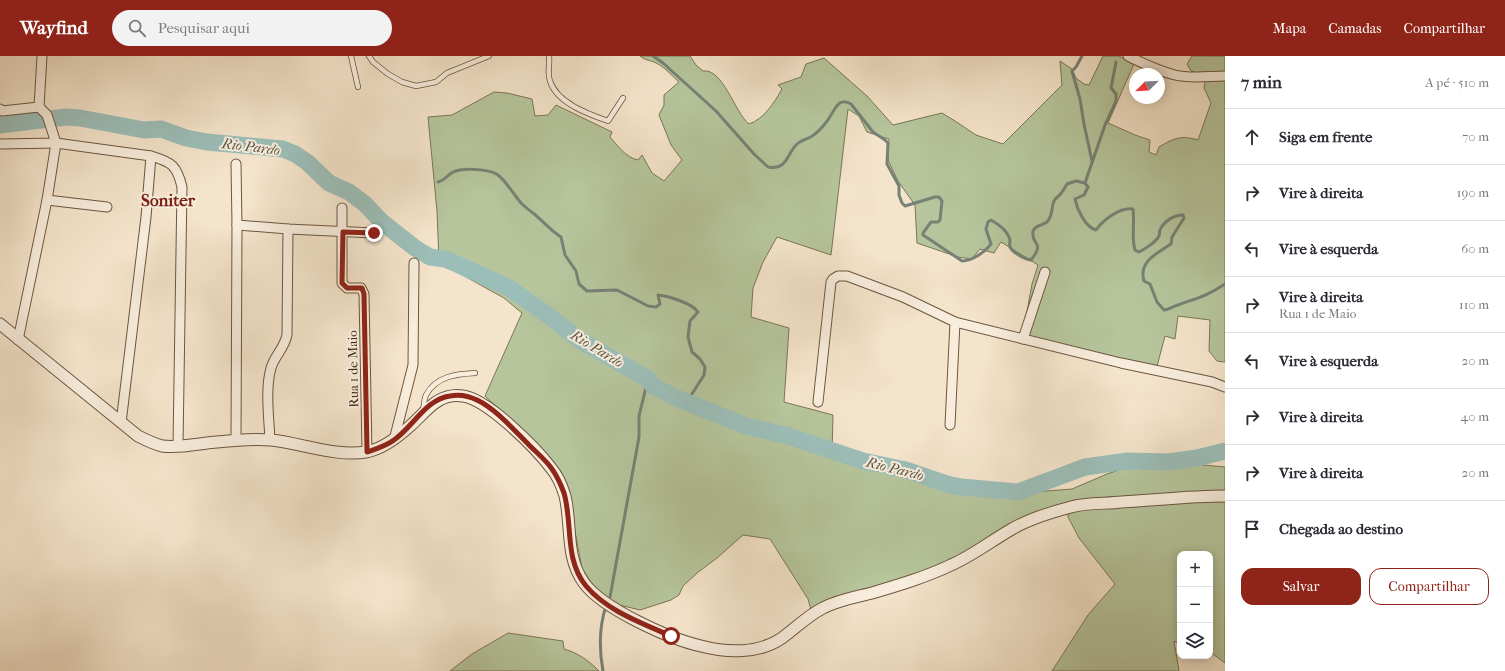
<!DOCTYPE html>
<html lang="pt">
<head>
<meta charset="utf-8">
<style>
	:root { --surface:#fff; --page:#f2f2f3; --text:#2b2b33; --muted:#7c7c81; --line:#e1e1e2; --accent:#8f2418 }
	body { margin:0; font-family:"IM FELL French Canon",serif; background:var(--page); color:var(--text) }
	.controls { position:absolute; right:12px; bottom:12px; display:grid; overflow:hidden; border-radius:8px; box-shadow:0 2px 10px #0003 }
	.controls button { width:36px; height:36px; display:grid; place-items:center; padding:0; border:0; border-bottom:1px solid var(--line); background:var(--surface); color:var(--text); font:20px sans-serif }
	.compass { position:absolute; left:1129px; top:12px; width:36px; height:36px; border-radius:50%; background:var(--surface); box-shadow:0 2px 10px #0003; rotate:246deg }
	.stop { position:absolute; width:12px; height:12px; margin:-9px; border:3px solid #8f2418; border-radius:50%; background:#fff }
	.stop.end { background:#8f2418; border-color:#fff; box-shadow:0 1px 4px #0008 }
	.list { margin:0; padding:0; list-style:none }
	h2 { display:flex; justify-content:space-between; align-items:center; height:52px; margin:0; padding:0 16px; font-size:17px }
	h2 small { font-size:13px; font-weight:400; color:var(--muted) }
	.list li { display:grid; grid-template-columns:26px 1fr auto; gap:12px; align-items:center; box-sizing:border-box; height:56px; padding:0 16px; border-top:1px solid var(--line) }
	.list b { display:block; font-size:15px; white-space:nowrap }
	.list p { margin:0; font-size:13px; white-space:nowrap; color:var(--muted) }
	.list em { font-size:13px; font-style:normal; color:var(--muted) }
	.actions { display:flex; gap:8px; padding:12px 16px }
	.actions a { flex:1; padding:9px 0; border:1px solid var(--accent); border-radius:12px; text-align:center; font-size:14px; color:var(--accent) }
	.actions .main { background:var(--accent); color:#fff }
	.icon { flex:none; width:22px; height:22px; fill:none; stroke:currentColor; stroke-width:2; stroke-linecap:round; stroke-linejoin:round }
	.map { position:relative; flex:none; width:1225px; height:615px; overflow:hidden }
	header { display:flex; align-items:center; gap:24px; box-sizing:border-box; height:56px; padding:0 20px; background:var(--accent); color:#fff }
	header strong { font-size:19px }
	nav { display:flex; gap:22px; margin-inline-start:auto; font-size:14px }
	.search { width:280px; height:36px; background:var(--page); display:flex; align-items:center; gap:10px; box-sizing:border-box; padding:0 14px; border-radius:22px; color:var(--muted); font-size:15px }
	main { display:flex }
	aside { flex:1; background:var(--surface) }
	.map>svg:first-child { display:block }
	.green { fill:#b6c59c; stroke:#7a7656 }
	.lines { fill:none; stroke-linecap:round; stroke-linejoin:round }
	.stream { stroke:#778275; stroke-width:3 }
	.river { stroke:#9cbeb8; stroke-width:17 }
	.service-casing { stroke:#6c563f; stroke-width:6 }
	.minor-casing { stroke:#6c563f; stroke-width:11 }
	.tertiary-casing { stroke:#6c563f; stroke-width:13 }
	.service { stroke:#f8eddd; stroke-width:4.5 }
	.minor { stroke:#f8eddd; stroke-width:9 }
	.tertiary { stroke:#f8eddd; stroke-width:11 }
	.route { stroke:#8f2418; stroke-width:5 }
	.labels { text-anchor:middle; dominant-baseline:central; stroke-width:4; stroke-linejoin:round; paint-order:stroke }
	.street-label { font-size:13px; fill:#3f2710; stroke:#f8eddd }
	.water-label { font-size:14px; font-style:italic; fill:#5b5442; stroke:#f8eddd }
	.district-label { font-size:17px; font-weight:bold; fill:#7a1f14; stroke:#f8eddd }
</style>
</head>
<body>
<header>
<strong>Wayfind</strong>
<div class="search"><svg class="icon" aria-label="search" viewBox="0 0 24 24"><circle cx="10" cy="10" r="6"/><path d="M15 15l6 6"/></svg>Pesquisar aqui</div>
<nav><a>Mapa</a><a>Camadas</a><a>Compartilhar</a></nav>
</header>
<main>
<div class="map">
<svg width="1225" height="615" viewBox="0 0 1225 615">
	<rect width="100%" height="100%" fill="#f4e4cb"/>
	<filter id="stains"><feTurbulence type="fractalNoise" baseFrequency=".005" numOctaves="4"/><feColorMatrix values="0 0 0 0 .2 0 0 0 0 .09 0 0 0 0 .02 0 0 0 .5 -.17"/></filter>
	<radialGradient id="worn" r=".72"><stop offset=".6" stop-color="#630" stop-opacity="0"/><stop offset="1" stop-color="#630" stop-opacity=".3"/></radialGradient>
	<!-- green -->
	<g class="green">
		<path d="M640 0H690L696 9 703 15C723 12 735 57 749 68 764 63 774 47 782 33L778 29 801 21 806 8 824 2 867 40 893 69 942 57 955 65 976 79 1003 88 1062 29 1060 5 1072 13 1076 22 1084 28 1089 29 1103 0H1119L1134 8 1108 67 1135 79 1150 84 1149 96 1156 99 1159 91C1174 82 1181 79 1198 84L1211 47 1204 32 1206 20 1191 15 1187 8 1192 0H1225V306L1217 305 1209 295 1210 264 1178 260 1175 283 1165 280 1156 314 1022 283 1032 228 1038 209 1001 186 994 197 980 193 972 203 958 201 917 187 915 149 898 125 888 104 889 83 867 76 859 60 848 53 831 199 777 181 763 206 753 232 751 261 789 272 784 346 833 359 832 397 885 406 950 429 1020 437 1072 433 1107 418 1128 411 1141 409 1193 408 1225 411V607L1210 596V498H1180V588L1174 585 1179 615H1052L1088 559 1115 528 1079 482 1068 461 1069 452 925 519 811 554 808 543 770 483 743 479 717 502 697 517 683 530 679 539 671 544 640 554 603 545 582 512 566 429 544 395 485 340 522 257 504 242 439 206 437 155 428 61 452 59 494 36 507 37 532 43 535 60 548 59 556 49 612 76 610 81C618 90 625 101 638 104L642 99 652 117 664 125 682 104 671 89 659 59 664 49V39L679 26C671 19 664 10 654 6 649 4 644 4 640 0Z"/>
		<path d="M508 577 563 585 564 593C578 597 588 604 599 615H450L472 598Z"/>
	</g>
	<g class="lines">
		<!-- stream -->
		<g class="stream">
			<path d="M653 0 663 7 716 55 754 98 768 111C787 114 786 100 796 89 802 83 810 83 815 78 821 73 827 66 831 59 836 51 840 41 851 48L873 76 885 84 888 87 887 108 899 130V139L902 147 905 150 935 141H939L942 145 940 164 938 166H931L923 177V179L962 205C972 205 985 196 991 188L986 173 988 166 991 164C998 168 1006 173 1009 181 1011 184 1009 188 1010 191 1013 197 1025 203 1031 204 1046 185 1031 190 1033 176 1033 170 1043 169 1047 166 1053 160 1051 152 1054 145 1056 141 1060 140 1062 136 1064 134 1065 131 1067 128L1076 125 1085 127"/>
			<path d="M1082 0 1076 11 1072 15 1080 43 1084 68 1092 105"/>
			<path d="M438 126C446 124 448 117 456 115 465 112 490 113 498 119 506 125 514 139 521 147 525 151 529 154 533 157 543 165 550 174 561 181L565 199 576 215 579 228 587 235 617 234 648 250 656 251 660 248 658 239C668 240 692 247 698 256L690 265 688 281 692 296 700 303 705 311 704 319 690 341 692 349"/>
			<path d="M1085 127 1088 131 1084 139 1075 143C1077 153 1085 171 1096 174 1103 164 1120 151 1133 153 1135 167 1131 181 1135 194L1139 196C1145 193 1156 186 1159 180 1160 178 1159 176 1160 174 1164 165 1174 159 1183 159L1184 162 1172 181 1171 188C1158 197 1138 205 1144 225L1150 228 1157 246 1164 254C1169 254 1173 250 1178 249 1197 242 1207 240 1225 228"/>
			<path d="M1085 127 1105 69 1116 45V38L1111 32 1116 6"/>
			<path d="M610 541 639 381V360L648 323"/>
			<path d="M603 615C599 593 599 571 606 550"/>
		</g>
		<!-- river -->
		<path class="river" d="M0 69 66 61 80 62 144 74 161 73 186 82 207 86 283 93 295 98 307 106 329 127 349 136 365 148 382 166 415 192 430 201 445 203 459 209 509 232 549 260 581 285 648 323 653 330 679 343 746 370 788 380 863 405 906 414 947 428 961 431 1018 436 1085 411 1128 405 1168 406 1197 402 1225 395"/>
		<!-- service casing -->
		<g class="service-casing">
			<g id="service">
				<path d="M351 0 358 31"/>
				<path d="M369 0 373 6 388 18 402 26 416 30 436 26 447 17 489 0"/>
				<path d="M549 0C550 9 547 17 550 25 557 47 588 58 608 65L623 42"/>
				<path d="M423 354C424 350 424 343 426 339 436 320 457 318 475 317"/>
			</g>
		</g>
		<!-- minor casing -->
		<g class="minor-casing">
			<g id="minor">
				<path d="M1128 0C1142 7 1159 15 1175 19 1191 23 1209 20 1225 20"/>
				<path d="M0 53 2 55 39 51"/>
				<path d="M0 88 56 87 47 59 39 51 42 0"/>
				<path d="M47 144 107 151"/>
				<path d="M342 152V227L347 232H361L364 238 367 396"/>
				<path d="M237 169 288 173 374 177"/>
				<path d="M1023 283 1045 216"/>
				<path d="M18 284 47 144 56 87 151 100C172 106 177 110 182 131L178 390"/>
				<path d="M818 346 831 226 833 223 838 220H847L903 241 955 266"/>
				<path d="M121 367 146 161 151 100"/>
				<path d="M950 369 955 266 1121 307 1212 326 1225 331"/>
				<path d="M236 384 237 169 236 108"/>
				<path d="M270 384C269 362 265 333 271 312 275 299 284 293 287 279L288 173"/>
				<path d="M394 384 413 309 414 207"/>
			</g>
		</g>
		<!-- tertiary casing -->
		<g class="tertiary-casing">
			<path id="tertiary" d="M0 268 138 380C146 384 154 388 162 390 177 392 192 389 207 387 228 385 250 382 271 384 301 387 336 401 366 396 383 393 398 381 410 370 426 356 438 336 463 340 487 343 535 391 551 412 558 420 562 430 565 440 572 469 565 501 584 527 603 553 670 583 701 590 727 597 759 598 782 582 796 572 807 560 823 552 838 544 856 541 872 537 899 529 926 521 951 509 972 500 991 485 1012 473 1029 463 1052 456 1071 451 1087 446 1106 448 1122 446 1157 444 1191 440 1225 440"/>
		</g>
		<!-- service -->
		<use href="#service" class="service"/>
		<!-- minor -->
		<use href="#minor" class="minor"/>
		<!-- tertiary -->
		<use href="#tertiary" class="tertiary"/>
	</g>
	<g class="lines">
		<!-- route -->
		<path class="route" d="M374 177 343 176 342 227 347 232H362L364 238 367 396C376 393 386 390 394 384 413 371 426 343 450 340 459 338 469 340 477 344 496 353 514 374 529 389 537 397 546 404 552 413 557 420 561 429 564 437 573 468 564 503 586 530 607 555 642 567 671 580"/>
	</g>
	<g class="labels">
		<!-- street labels -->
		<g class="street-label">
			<text transform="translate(353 313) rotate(-91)">Rua 1 de Maio</text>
		</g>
		<!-- water labels -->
		<g class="water-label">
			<text transform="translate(251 91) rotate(7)">Rio Pardo</text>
			<text transform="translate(597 293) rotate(31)">Rio Pardo</text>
			<text transform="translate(895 413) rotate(14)">Rio Pardo</text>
		</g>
		<!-- district labels -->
		<g class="district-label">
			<text x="168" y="144">Soniter</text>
		</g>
	</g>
	<rect width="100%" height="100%" filter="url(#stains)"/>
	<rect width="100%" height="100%" fill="url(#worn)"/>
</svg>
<div class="controls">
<button>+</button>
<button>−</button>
<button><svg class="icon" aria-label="layers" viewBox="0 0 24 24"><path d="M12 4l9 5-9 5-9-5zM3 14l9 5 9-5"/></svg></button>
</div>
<svg class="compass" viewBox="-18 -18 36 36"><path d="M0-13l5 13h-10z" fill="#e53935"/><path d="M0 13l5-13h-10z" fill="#7c7c81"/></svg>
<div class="stop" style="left:671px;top:580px"></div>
<div class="stop end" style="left:374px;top:177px"></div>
</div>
<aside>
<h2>7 min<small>A pé · 510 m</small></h2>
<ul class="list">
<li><svg class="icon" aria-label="ahead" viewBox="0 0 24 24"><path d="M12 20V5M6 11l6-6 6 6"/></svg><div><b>Siga em frente</b></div><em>70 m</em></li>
<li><svg class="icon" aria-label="right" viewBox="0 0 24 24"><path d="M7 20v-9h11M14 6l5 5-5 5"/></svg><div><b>Vire à direita</b></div><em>190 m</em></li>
<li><svg class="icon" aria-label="left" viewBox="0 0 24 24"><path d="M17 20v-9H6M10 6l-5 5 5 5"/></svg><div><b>Vire à esquerda</b></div><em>60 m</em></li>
<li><svg class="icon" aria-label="right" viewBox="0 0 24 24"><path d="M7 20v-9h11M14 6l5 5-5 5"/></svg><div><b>Vire à direita</b><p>Rua 1 de Maio</p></div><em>110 m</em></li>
<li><svg class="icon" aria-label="left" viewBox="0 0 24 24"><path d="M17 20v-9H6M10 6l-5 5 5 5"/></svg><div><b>Vire à esquerda</b></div><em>20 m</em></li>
<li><svg class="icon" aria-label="right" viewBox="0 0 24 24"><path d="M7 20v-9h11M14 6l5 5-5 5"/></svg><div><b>Vire à direita</b></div><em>40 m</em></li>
<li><svg class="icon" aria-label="right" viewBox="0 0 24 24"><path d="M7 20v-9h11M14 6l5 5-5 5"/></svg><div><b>Vire à direita</b></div><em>20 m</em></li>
<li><svg class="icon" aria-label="arrive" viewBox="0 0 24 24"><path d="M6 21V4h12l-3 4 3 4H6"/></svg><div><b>Chegada ao destino</b></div></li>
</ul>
<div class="actions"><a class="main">Salvar</a><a>Compartilhar</a></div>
</aside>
</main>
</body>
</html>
